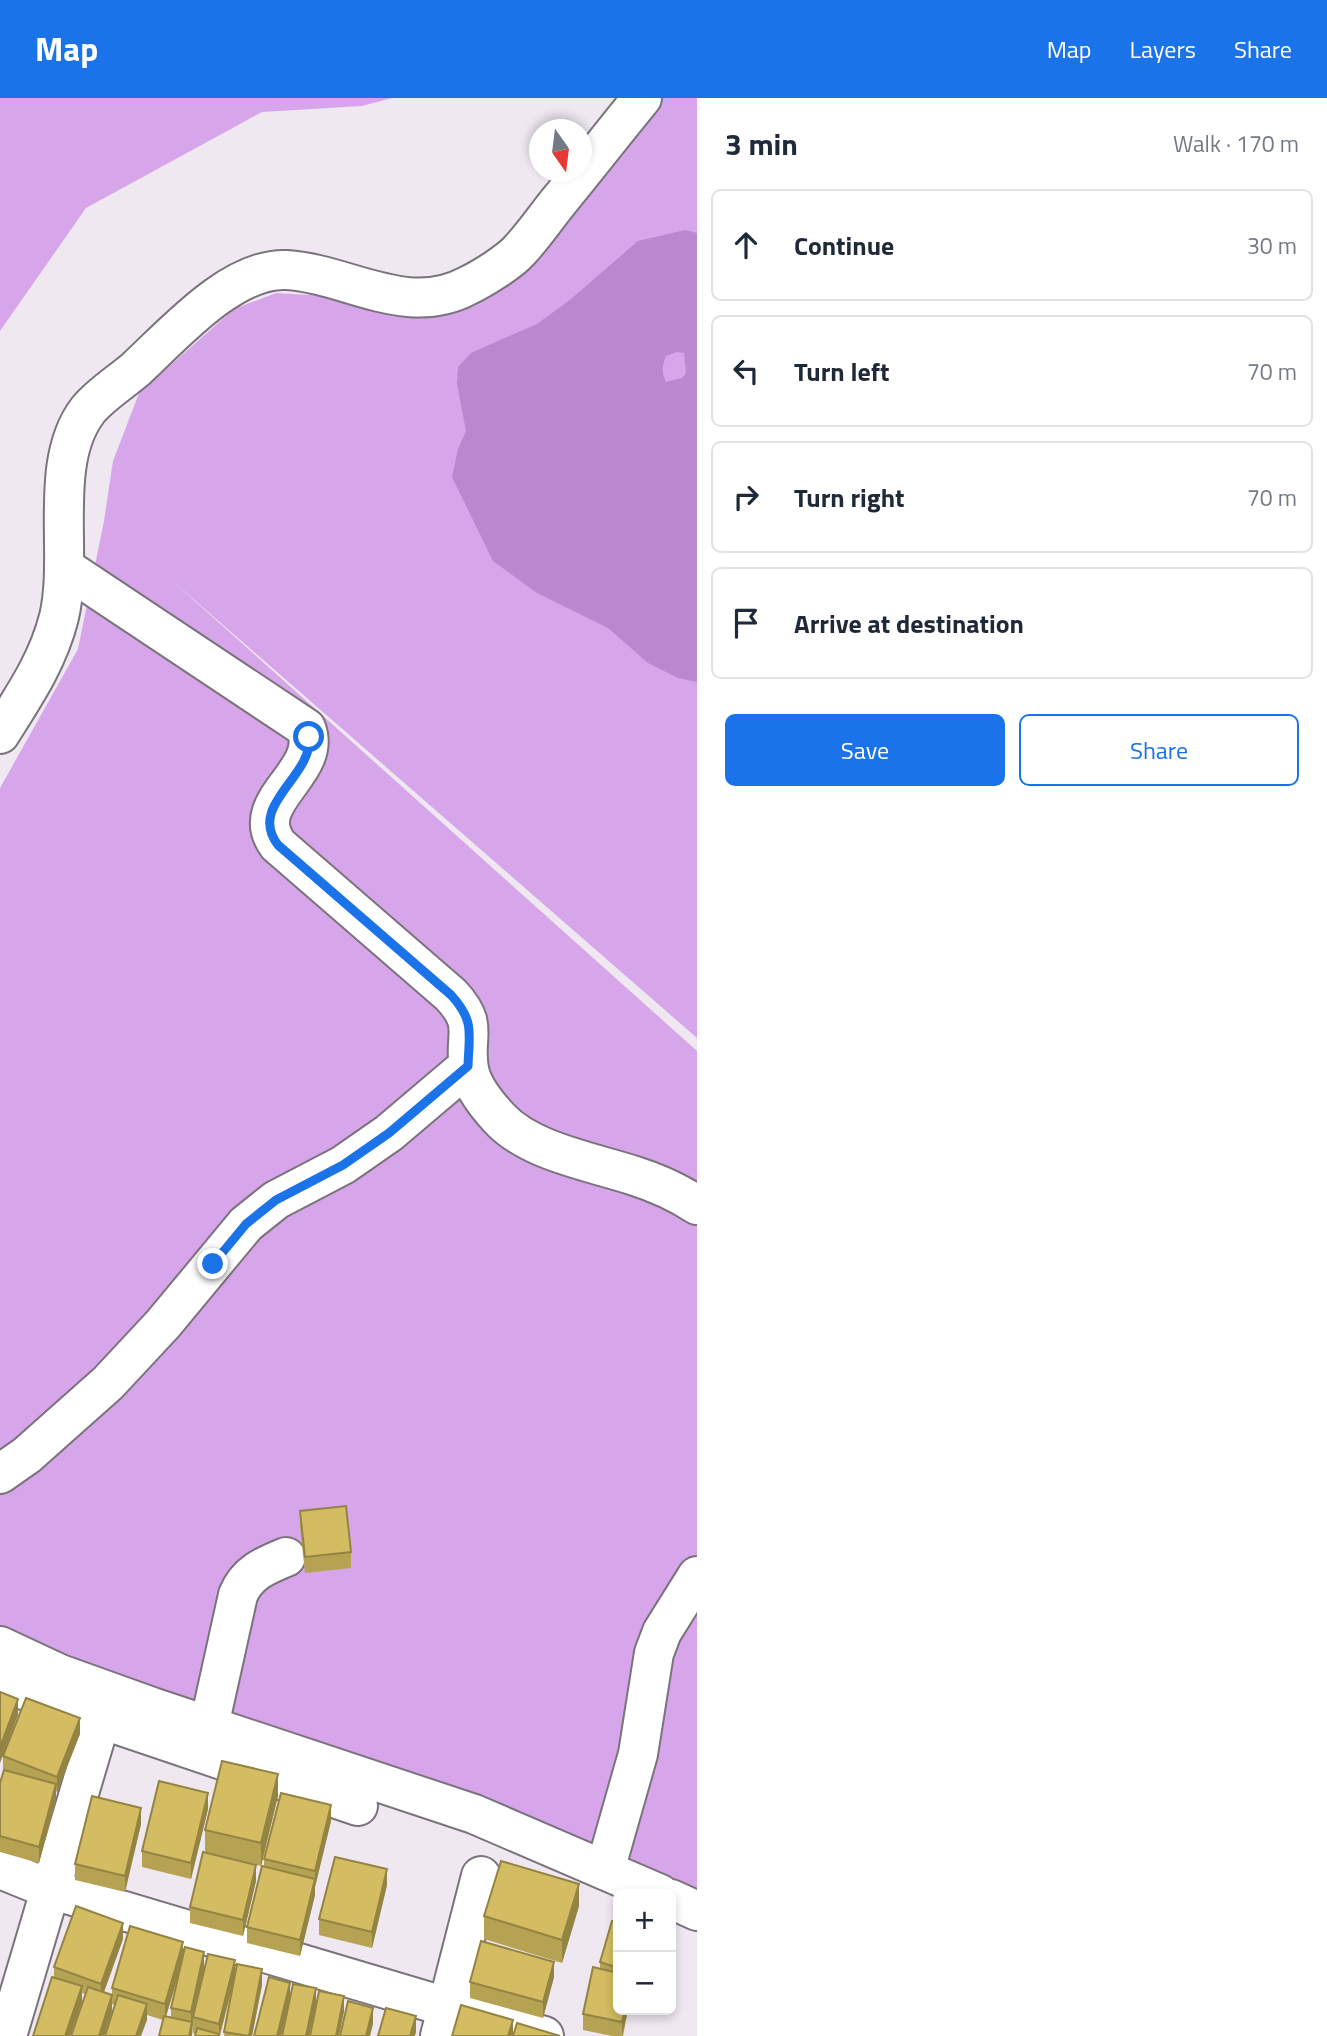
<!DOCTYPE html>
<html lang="en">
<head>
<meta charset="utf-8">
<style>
	:root { --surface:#fff; --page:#f2f2f3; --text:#1f2937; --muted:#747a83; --line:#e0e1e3; --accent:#1a73e8 }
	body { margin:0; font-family:"Titillium Web",sans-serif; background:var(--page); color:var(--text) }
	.controls { position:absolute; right:21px; bottom:21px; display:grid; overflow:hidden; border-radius:10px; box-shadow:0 4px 10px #0003 }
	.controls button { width:63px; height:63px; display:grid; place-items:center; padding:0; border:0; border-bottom:2px solid var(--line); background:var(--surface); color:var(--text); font:35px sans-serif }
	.compass { position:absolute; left:529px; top:21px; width:63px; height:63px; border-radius:50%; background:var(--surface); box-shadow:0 4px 10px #0003; rotate:166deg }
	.stop { position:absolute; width:21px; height:21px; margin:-16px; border:5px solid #1a73e8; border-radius:50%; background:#fff }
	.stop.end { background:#1a73e8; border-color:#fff; box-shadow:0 2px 7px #0008 }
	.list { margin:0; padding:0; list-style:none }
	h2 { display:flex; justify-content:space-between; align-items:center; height:91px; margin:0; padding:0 28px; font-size:30px }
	h2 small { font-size:23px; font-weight:400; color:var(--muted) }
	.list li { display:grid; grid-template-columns:46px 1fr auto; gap:21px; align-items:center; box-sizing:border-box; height:112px; margin:0 14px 14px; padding:0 14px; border:2px solid var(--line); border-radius:10px }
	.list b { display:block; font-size:26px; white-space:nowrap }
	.list em { font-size:23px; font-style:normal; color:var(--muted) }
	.actions { display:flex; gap:14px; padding:21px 28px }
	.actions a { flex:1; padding:16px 0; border:2px solid var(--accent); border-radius:10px; text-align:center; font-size:24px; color:var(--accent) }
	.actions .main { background:var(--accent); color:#fff }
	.icon { flex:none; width:38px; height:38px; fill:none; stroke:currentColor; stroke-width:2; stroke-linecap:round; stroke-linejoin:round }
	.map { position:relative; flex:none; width:697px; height:1938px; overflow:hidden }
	header { display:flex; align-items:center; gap:42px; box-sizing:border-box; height:98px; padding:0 35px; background:var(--accent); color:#fff }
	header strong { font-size:33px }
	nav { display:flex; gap:38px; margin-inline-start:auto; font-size:24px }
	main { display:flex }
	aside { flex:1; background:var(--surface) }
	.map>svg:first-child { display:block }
	.green { fill:#d7a5ea }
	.water { fill:#bb87ce; fill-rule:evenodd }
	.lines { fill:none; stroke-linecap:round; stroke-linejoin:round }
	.minor-casing { stroke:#7a737c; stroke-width:42 }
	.minor { stroke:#fff; stroke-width:38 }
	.wall { fill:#b5a253; fill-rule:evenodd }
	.shaded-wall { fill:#948444 }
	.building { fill:#d3bc61; stroke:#948444; stroke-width:2 }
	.route { stroke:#1a73e8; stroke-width:9 }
</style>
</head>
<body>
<header>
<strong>Map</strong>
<nav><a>Map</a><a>Layers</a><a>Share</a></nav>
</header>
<main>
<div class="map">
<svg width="697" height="1938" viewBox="0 0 697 1938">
	<rect width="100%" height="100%" fill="#efe8f1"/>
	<!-- green -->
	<g class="green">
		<path d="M0 0H392L362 8 262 14 86 110 0 233Z"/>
		<path d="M654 0H697V940L168 479 697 953V1820L0 1552V690L78 551 104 423 113 363 139 295 234 211 276 195 464 206Z"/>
	</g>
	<!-- water -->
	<path class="water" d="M685 132 697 135V584L678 580 648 565 608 530 537 495 493 463 452 379 458 351 466 333 457 286 458 269 471 255 537 226 571 201 638 143ZM677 254 684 255 686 275 682 280 666 284C661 274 662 268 666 258Z"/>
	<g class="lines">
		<!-- minor casing -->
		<g class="minor-casing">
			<g id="minor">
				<path d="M64 469 306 630C324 675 245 703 278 747L451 897C480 928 463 937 469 971 472 988 487 1007 499 1020 530 1054 593 1064 635 1078 657 1085 677 1094 697 1107"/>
				<path d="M0 636C24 598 48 563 59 519 74 456 47 365 88 312 100 297 121 284 136 271 173 237 232 169 287 172 348 176 407 220 467 188 482 181 509 164 519 153 534 137 546 119 559 103 587 69 614 34 642 0"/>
				<path d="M0 1376 27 1357 108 1285 163 1226 246 1126 276 1102 343 1067 389 1035 468 968"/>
				<path d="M0 1548 60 1576 152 1609 474 1716 660 1796"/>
				<path d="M0 1583 101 1621 358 1708"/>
				<path d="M209 1628 238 1497C247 1475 264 1468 286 1459"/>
				<path d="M0 1771 50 1791 544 1938"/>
				<path d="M605 1772 638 1656 654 1555 662 1534 697 1478"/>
				<path d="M671 1801 697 1813"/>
				<path d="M7 1938 101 1621"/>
				<path d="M440 1938 481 1778"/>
			</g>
		</g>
		<!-- minor -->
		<use href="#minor" class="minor"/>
	</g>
	<!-- wall -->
	<g class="wall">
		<path d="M300 1413 351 1454V1470L305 1475 300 1429Z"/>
		<path d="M80 1636 56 1695V1702L39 1765 0 1754V1685L3 1674V1658Z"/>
		<path d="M278 1698 261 1768 205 1754V1732Z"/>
		<path d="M208 1711 191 1781 142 1769V1753Z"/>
		<path d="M331 1723 315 1789V1797L300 1858 247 1845V1829L264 1769V1761Z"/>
		<path d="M141 1726 125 1794 75 1782V1766Z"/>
		<path d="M256 1783 243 1838 190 1825V1809Z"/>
		<path d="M387 1787 372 1850 319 1837V1821Z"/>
		<path d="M579 1808 562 1865 484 1841V1818Z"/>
		<path d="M618 1825V1912H628L623 1938H612L583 1932V1916L600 1871V1864Z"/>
		<path d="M123 1841 104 1894 112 1897V1890L183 1854 204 1870 199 1894 235 1876 262 1887 252 1938H224L233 1887 220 1938H195V1936L193 1935V1922L192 1938 163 1922 147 1917V1922L112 1906V1913L104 1938H71L85 1896 82 1895V1904L70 1938H33L54 1879V1869ZM179 1876 171 1910V1919L166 1918Z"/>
		<path d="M554 1879 543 1920 470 1900V1884Z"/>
	</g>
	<!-- shaded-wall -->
	<g class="shaded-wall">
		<path d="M18 1601V1617L0 1665V1649Z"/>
		<path d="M80 1620V1636L57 1695V1679Z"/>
		<path d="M278 1676V1698L261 1768V1745Z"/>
		<path d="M56 1686V1702L39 1765V1749Z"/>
		<path d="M208 1695V1711L191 1781V1765Z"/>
		<path d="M331 1707V1723L315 1789V1773Z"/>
		<path d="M141 1710V1726L125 1794V1778Z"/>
		<path d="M256 1767V1783L243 1838V1822Z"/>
		<path d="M387 1771V1787L372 1850V1834Z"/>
		<path d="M315 1781V1797L300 1858V1842Z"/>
		<path d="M579 1786V1808L562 1865V1842Z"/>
		<path d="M123 1825V1841L101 1902V1886Z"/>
		<path d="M183 1844V1860L165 1922V1906Z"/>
		<path d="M204 1854V1870L193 1919 192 1938H188L191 1928V1914Z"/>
		<path d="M235 1862V1878L219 1938V1926Z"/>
		<path d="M554 1864V1879L543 1920V1904Z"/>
		<path d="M262 1871V1887L252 1938H249Z"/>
		<path d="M290 1885V1901L281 1938H277Z"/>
		<path d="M82 1888V1904L70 1938H65Z"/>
		<path d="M316 1890V1906L309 1938H306Z"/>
		<path d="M112 1897V1913L104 1938H99Z"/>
		<path d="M344 1898V1914L339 1938H336Z"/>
		<path d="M147 1906V1922L141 1938H136Z"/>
		<path d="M373 1910V1926L370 1938H366Z"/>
		<path d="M625 1912H628L622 1938V1924Z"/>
		<path d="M416 1918V1934L415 1938H410Z"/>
		<path d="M513 1922V1938H508Z"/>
	</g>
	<!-- building -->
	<g class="building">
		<path d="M346 1408 351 1454 305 1459 300 1413Z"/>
		<path d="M0 1594 18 1601 0 1649Z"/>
		<path d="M26 1600 80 1620 57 1679 3 1658Z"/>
		<path d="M222 1663 278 1676 261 1745 205 1732Z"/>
		<path d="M4 1672 56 1686 39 1749 0 1738V1685Z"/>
		<path d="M159 1683 208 1695 191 1765 142 1753Z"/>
		<path d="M281 1695 331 1707 315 1773 264 1761Z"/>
		<path d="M92 1698 141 1710 125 1778 75 1766Z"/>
		<path d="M203 1754 256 1767 243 1822 190 1809Z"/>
		<path d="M335 1759 387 1771 372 1834 319 1821Z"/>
		<path d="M501 1763 579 1786 562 1842 484 1818Z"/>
		<path d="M262 1768 315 1781 300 1842 247 1829Z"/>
		<path d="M76 1808 123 1825 101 1886 54 1869Z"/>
		<path d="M612 1823 618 1825V1870L600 1864Z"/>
		<path d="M130 1828 183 1844 165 1906 112 1890Z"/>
		<path d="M481 1843 554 1864 543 1904 470 1884Z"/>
		<path d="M185 1849 204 1854 191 1914 171 1910Z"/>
		<path d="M208 1856 235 1862 219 1926 193 1919Z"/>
		<path d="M237 1866 262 1871 249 1938 224 1934Z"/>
		<path d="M593 1869 618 1875V1912H625L622 1924 583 1916Z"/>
		<path d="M52 1879 82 1888 65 1938H33Z"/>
		<path d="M269 1879 290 1885 277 1938H254Z"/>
		<path d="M293 1886 316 1890 306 1938H282Z"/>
		<path d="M88 1889 112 1897 99 1938H71Z"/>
		<path d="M319 1893 344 1898 336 1938H310Z"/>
		<path d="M118 1897 147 1906 136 1938H105Z"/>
		<path d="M348 1903 373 1910 366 1938H340Z"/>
		<path d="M461 1907 513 1922 508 1938H452Z"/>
		<path d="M386 1910 416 1918 410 1938H378Z"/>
		<path d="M164 1918 192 1924 189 1938H159Z"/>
		<path d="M517 1925 560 1938H513Z"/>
		<path d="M197 1930 219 1936V1938H195Z"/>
	</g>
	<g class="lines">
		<!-- route -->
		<path class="route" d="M213 1166 246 1126 276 1102 343 1067 389 1035 468 968C469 936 475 923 451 897L278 747C247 707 313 679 309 639"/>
	</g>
</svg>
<div class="controls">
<button>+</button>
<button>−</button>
</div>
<svg class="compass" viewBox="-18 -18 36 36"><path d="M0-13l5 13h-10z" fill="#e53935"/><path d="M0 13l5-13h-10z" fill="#747a83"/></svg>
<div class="stop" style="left:309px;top:639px"></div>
<div class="stop end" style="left:213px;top:1166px"></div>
</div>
<aside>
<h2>3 min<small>Walk · 170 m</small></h2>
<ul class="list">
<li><svg class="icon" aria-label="ahead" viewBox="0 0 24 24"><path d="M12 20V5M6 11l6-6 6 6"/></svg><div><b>Continue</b></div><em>30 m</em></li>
<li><svg class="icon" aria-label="left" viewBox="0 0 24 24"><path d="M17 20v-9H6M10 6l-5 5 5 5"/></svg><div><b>Turn left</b></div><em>70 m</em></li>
<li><svg class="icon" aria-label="right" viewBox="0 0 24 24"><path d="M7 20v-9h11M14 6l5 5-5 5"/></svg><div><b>Turn right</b></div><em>70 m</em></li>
<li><svg class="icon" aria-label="arrive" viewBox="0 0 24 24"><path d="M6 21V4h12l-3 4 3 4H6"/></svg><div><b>Arrive at destination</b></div></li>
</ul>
<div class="actions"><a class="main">Save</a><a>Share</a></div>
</aside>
</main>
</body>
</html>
